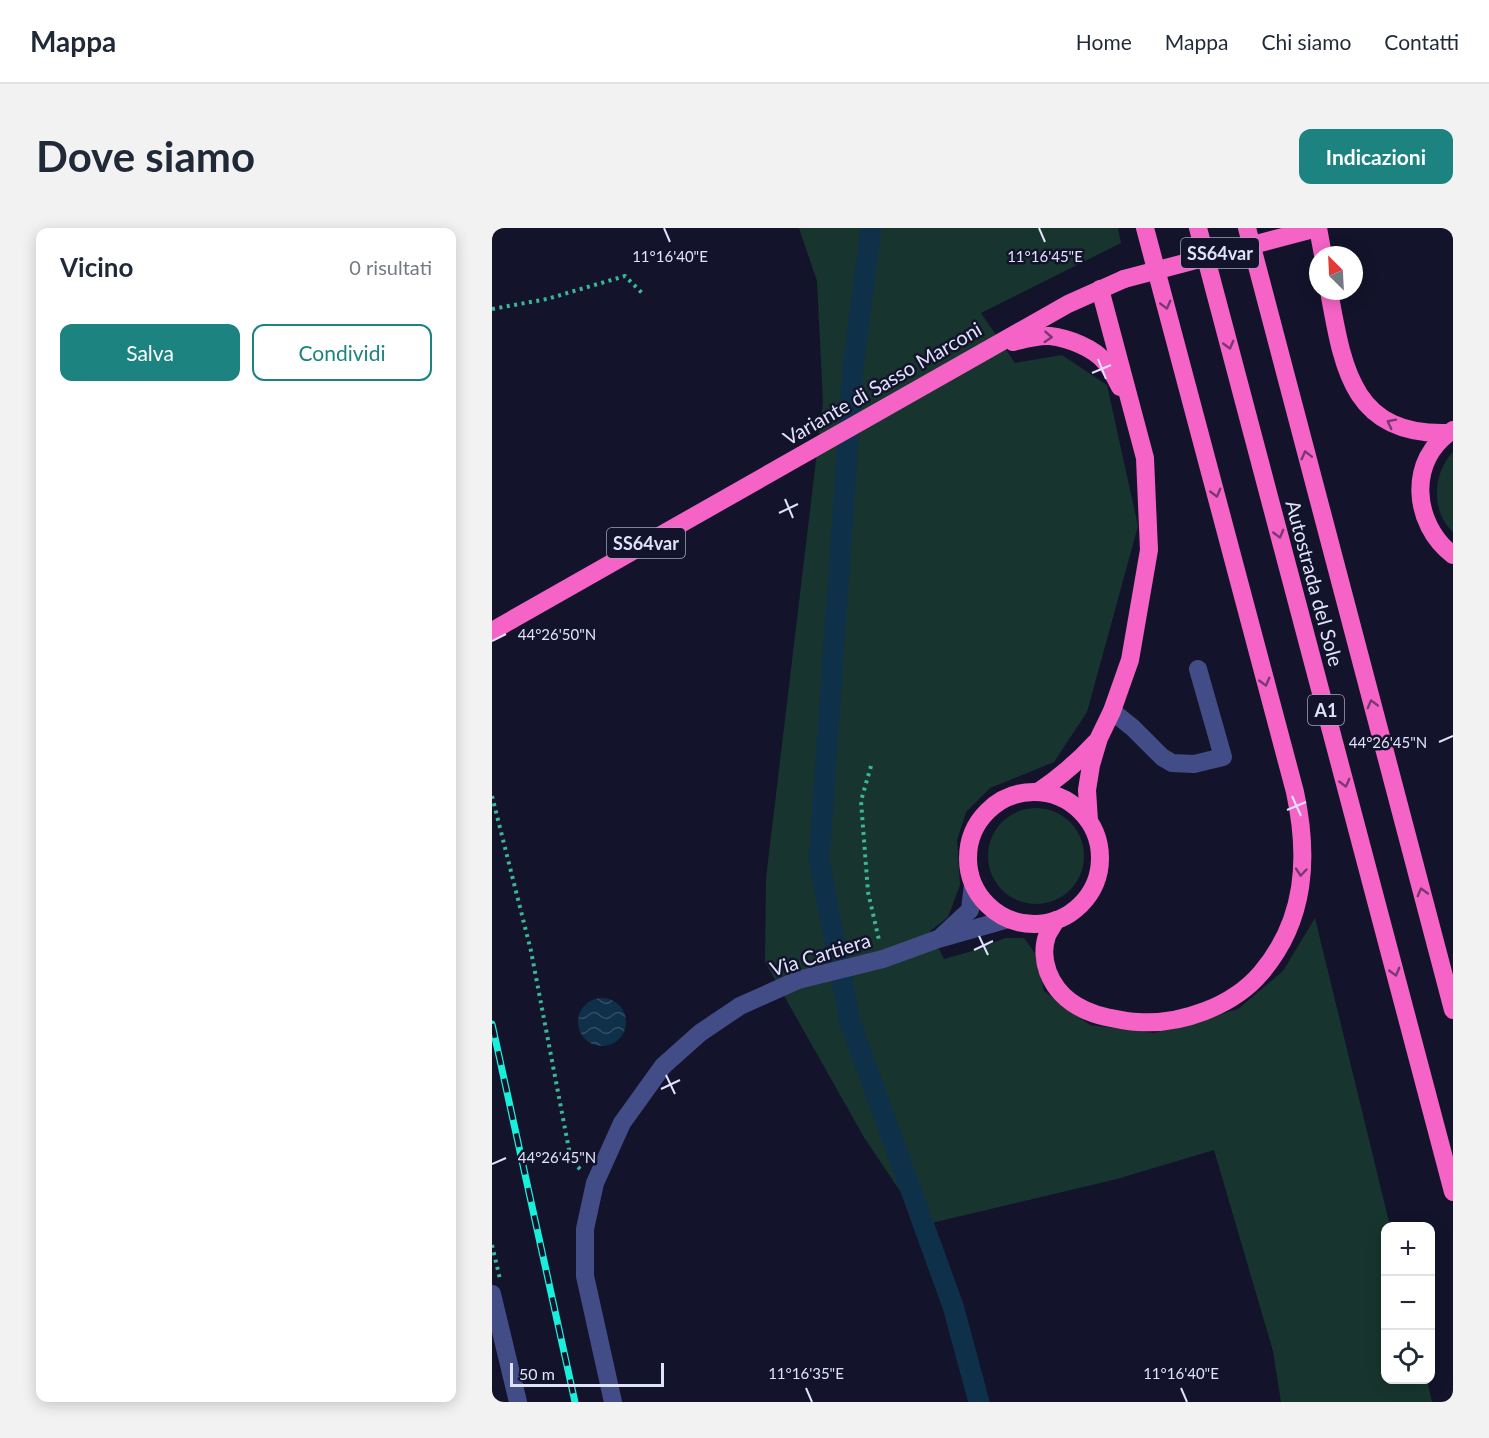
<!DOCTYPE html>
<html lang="it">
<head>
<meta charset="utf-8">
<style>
	:root { --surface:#fff; --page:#f2f2f3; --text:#1f2937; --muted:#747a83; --line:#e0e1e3; --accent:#1c8381 }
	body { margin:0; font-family:Lato,sans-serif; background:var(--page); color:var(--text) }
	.controls { position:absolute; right:18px; bottom:18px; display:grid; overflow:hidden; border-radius:12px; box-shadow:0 3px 15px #0003 }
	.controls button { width:54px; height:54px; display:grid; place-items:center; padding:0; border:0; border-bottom:2px solid var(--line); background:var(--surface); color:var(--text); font:30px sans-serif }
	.compass { position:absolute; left:817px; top:18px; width:54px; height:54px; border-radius:50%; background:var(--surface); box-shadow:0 3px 15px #0003; rotate:336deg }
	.scale { position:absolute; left:18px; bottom:15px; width:154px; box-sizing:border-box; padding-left:6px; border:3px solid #e0e2fd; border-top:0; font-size:16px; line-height:21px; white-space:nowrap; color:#e0e2fd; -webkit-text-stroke:4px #13142b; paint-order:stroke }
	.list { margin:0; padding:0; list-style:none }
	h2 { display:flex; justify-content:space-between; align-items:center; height:78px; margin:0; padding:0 24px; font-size:26px }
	h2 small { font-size:20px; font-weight:400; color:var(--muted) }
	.actions { display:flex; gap:12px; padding:18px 24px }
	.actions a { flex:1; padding:14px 0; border:2px solid var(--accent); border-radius:12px; text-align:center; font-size:21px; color:var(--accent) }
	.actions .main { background:var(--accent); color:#fff }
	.icon { flex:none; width:33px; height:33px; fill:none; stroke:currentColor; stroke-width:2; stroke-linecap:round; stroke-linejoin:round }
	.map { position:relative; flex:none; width:961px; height:1174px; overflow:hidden; border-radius:12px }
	header { display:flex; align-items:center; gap:36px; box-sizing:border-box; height:84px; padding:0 30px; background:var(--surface); border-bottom:2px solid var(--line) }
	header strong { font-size:28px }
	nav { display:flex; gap:33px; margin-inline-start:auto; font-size:21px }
	.intro { display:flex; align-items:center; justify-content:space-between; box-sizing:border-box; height:144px; padding:0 36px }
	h1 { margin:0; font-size:42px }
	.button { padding:15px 27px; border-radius:12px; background:var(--accent); color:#fff; font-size:21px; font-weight:700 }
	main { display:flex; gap:36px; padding:0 36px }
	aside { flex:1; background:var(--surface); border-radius:12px; box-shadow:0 3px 15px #0003 }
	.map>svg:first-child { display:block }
	.green { fill:#17352e }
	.water { fill:url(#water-waves) }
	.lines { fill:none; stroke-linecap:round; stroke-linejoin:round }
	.canal { stroke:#0f3049; stroke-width:21 }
	.path { stroke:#39b796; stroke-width:4; stroke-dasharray:3 4.5; stroke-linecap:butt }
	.minor { stroke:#424d87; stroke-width:18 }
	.highway { stroke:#f563c6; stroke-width:18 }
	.rail-casing { stroke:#18f0db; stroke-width:7 }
	.rail { stroke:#13142b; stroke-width:4.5; stroke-dasharray:14; stroke-linecap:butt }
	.highway-bridge { stroke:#f563c6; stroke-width:18 }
	.oneway { stroke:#793871 }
	.ticks { fill:none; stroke:#e0e2fd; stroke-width:2 }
	.labels { text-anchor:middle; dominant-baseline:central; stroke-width:5; stroke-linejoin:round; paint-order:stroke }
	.shield { fill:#13142b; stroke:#a2a4be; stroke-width:1.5 }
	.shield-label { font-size:18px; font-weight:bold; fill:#e0e2fd }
	.street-label { font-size:20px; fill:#e0e2fd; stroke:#13142b }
	.ticks-label { font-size:15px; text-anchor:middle; fill:#e0e2fd; stroke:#13142b; stroke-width:5; stroke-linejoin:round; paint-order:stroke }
</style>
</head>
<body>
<header>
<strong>Mappa</strong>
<nav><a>Home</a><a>Mappa</a><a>Chi siamo</a><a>Contatti</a></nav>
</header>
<div class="intro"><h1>Dove siamo</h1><a class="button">Indicazioni</a></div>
<main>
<aside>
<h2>Vicino<small>0 risultati</small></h2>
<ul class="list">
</ul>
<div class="actions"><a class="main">Salva</a><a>Condividi</a></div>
</aside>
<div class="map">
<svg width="961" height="1174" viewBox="0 0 961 1174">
	<defs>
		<pattern id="water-waves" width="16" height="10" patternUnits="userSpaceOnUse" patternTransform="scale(1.5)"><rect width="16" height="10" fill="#0f3049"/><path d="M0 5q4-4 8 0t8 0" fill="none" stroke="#324e64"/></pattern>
	</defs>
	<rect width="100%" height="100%" fill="#13142b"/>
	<!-- green -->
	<g class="green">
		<path d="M307 0H626L629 15 489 85 523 135 570 127 615 157 646 298 595 484 562 534 498 560 474 584 465 612 468 657 456 689 438 703 452 731 484 722 513 710H532L544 727 552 763 598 797 662 805 746 781 791 743 823 690 898 998H894V1152H935L940 1174H789L781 1123 722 922 625 951 431 997 373 911 273 734 274 650 331 174 325 53Z"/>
		<path d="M961 224V304C939 284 940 245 961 224Z"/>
		<circle cx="544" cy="628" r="48"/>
	</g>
	<!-- water -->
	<circle class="water" cx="110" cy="794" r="24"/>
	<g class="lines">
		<!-- canal -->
		<path class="canal" d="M379 0 361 139 327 632 358 794 461 1078 487 1174"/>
		<!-- path -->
		<g class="path">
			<path d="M0 81 55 71 133 48 150 65"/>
			<path d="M379 538 369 573 376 664 387 712"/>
			<path d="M0 568 39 723 79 932 89 942"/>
			<path d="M0 1017 8 1051"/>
		</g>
		<!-- minor -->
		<g class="minor">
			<path d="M620 483 641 500 670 529 680 535 702 536 731 529 706 441"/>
			<path d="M450 708 478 682 481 656"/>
			<path d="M0 1066 26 1174"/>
			<path d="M121 1174 93 1048V1001L103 955 130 895 171 838 208 805 248 778 306 752 391 731 446 711 516 691"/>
		</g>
		<!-- highway -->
		<g class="highway">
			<path d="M706 0 961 964"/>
			<path d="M755 0 961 782"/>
			<path d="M826 0 831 27"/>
			<path d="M837 63C851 140 860 208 956 205"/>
			<path d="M521 114C533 111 546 107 558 108 576 110 602 120 613 134 619 141 624 151 628 159"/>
			<path d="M961 202C915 231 920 296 961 327"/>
			<path d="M0 403 576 76 632 51"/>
			<path d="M546 564C568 549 586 534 604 514"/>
			<circle cx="542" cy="630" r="66"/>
			<path d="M597 593 595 562 599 537 607 510 620 483 638 432 657 322 653 230 608 61"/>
			<path d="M564 692C561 698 557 703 555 708 551 719 552 733 556 744 566 770 588 783 614 789 625 791 635 794 646 794 689 797 741 778 769 745 814 692 817 629 803 564L653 0"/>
		</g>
		<!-- rail casing -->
		<g class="rail-casing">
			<path id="rail" d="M0 796 83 1174"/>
		</g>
		<!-- rail -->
		<use href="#rail" class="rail"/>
		<!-- highway-bridge -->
		<path class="highway-bridge" d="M632 51 825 0"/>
	</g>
	<!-- one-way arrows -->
	<defs><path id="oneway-chevron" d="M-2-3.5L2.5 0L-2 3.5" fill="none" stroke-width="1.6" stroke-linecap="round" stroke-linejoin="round" transform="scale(1.5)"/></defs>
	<g class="oneway">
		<use href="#oneway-chevron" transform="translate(674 77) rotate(75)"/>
		<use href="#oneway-chevron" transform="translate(556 109) rotate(4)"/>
		<use href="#oneway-chevron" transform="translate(737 117) rotate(75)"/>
		<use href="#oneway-chevron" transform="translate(899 195) rotate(-153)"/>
		<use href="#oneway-chevron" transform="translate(814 227) rotate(-104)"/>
		<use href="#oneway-chevron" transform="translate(724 265) rotate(75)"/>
		<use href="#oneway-chevron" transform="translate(787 306) rotate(75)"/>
		<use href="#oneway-chevron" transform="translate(773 454) rotate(75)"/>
		<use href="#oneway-chevron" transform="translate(880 476) rotate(-105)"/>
		<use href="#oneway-chevron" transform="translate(853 555) rotate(75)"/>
		<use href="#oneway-chevron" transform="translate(809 644) rotate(95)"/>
		<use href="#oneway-chevron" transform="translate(930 664) rotate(-105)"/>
		<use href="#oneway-chevron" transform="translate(903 744) rotate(75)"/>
	</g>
	<!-- ticks -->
	<path class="ticks" d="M172 0 178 14M547 0 553 14M606 131 614 151M600 145 619 137M293 271 301 290M287 285 306 276M0 413 14 406M947 514 961 508M800 568 809 588M795 582 814 574M487 708 496 727M482 722 501 713M174 847 183 866M169 861 188 852M0 936 14 930M314 1160 320 1174M689 1160 695 1174"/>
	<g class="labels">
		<!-- shield labels -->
		<g class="shield">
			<rect x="689" y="10" width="78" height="30" rx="4.5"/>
			<rect x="115" y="300" width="78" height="30" rx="4.5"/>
			<rect x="816" y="467" width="36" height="30" rx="4.5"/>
		</g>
		<g class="shield-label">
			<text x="728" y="25">SS64var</text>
			<text x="154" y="315">SS64var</text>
			<text x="834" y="482">A1</text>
		</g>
		<!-- street labels -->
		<g class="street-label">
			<text transform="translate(390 155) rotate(-30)">Variante di Sasso Marconi</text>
			<text transform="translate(823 355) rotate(75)">Autostrada del Sole</text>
			<text transform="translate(328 726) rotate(-17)">Via Cartiera</text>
		</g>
	</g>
	<g class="ticks-label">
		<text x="553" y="34">11°16'45"E</text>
		<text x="178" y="34">11°16'40"E</text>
		<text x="65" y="412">44°26'50"N</text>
		<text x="896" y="520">44°26'45"N</text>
		<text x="65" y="935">44°26'45"N</text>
		<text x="314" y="1151">11°16'35"E</text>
		<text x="689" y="1151">11°16'40"E</text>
	</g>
</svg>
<div class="controls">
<button>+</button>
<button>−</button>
<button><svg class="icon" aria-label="locate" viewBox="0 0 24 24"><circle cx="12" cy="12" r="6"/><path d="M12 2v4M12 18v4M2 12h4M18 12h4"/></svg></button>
</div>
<svg class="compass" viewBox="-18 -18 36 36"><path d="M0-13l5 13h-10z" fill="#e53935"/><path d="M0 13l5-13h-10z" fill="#747a83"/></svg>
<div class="scale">50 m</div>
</div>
</main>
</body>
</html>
